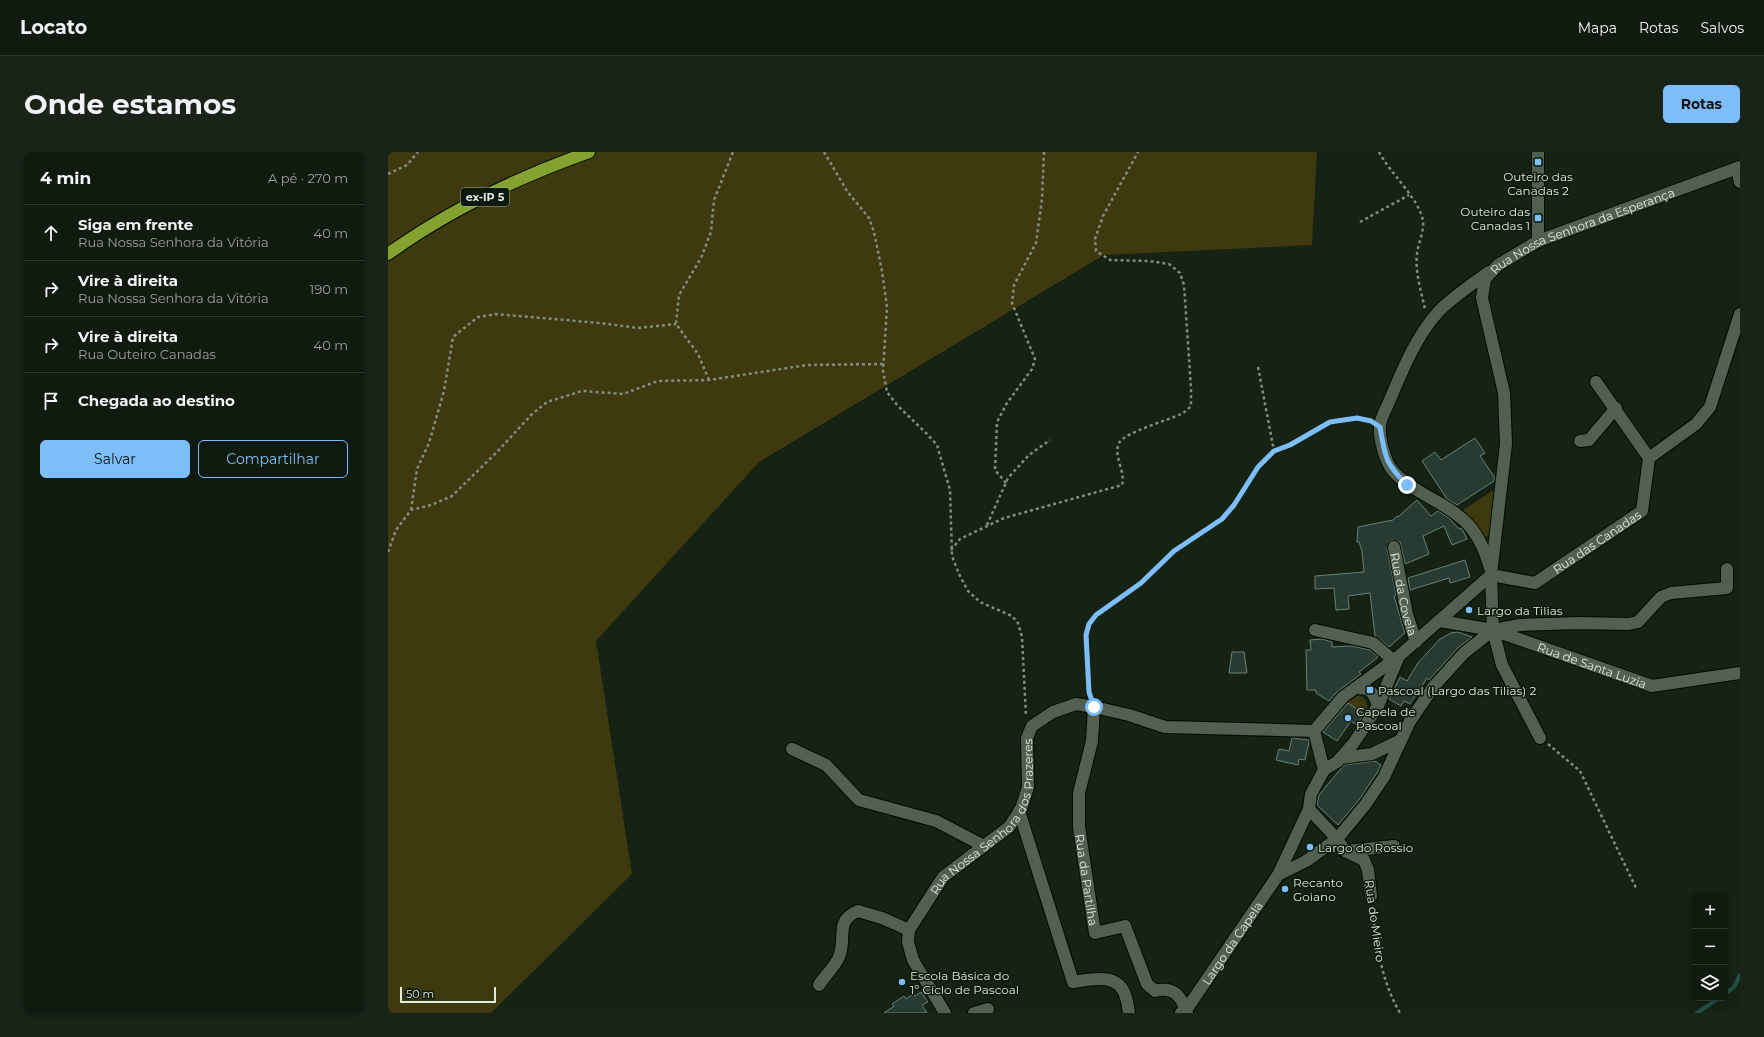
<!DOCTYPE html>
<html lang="pt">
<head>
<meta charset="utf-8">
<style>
	:root { --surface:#101a0f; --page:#192318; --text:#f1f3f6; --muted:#9ca19e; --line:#30382f; --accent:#7dbef9 }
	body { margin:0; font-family:Montserrat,sans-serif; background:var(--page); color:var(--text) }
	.controls { position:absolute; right:12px; bottom:12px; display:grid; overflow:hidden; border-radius:6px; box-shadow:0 2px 6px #0003 }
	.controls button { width:36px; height:36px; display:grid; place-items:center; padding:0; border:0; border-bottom:1px solid var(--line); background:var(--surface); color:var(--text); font:20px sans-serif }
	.scale { position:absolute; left:12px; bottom:10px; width:96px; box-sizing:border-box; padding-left:4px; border:2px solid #e2ebe2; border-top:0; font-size:11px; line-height:14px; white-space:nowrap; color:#e2ebe2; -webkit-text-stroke:3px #0c190c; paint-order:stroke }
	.stop { position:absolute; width:12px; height:12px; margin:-9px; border:3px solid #7dbef9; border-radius:50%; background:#fff }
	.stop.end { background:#7dbef9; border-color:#fff; box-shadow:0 1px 4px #0008 }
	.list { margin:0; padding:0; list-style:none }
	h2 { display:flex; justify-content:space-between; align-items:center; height:52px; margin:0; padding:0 16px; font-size:17px }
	h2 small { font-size:13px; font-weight:400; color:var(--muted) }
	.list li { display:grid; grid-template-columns:26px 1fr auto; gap:12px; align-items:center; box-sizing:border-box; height:56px; padding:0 16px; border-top:1px solid var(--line) }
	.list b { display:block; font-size:15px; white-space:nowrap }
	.list p { margin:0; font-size:13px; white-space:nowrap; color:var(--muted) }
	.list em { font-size:13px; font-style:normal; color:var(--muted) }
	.actions { display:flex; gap:8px; padding:12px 16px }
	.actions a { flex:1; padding:9px 0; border:1px solid var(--accent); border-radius:6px; text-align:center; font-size:14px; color:var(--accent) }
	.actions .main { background:var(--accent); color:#111 }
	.icon { flex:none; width:22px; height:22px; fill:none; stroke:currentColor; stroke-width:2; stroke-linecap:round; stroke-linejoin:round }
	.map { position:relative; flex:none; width:1352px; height:861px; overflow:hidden; border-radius:6px }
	header { display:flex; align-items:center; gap:24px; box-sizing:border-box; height:56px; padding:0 20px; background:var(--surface); border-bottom:1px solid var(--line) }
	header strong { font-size:19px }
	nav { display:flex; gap:22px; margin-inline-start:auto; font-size:14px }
	.intro { display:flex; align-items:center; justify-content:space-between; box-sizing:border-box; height:96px; padding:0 24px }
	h1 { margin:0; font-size:28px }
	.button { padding:10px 18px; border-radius:6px; background:var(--accent); color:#111; font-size:14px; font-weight:700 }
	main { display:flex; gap:24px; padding:0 24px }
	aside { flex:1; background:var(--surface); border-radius:6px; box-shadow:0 2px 6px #0003 }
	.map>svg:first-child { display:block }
	.green { fill:#3e390f }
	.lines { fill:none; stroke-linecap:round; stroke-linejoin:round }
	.stream { stroke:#1e504a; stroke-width:4 }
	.building { fill:#273b32; stroke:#6a8176 }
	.street-casing { stroke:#020b02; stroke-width:14 }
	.highway-casing { stroke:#020b02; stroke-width:14 }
	.path { stroke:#838d82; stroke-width:2.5; stroke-dasharray:3 3; stroke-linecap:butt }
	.street { stroke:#516050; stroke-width:12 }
	.highway { stroke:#84a22f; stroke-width:12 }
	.route { stroke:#7dbef9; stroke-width:5 }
	.poi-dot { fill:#7dbef9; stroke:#0c190c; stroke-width:1.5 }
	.labels { text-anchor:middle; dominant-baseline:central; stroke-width:3; stroke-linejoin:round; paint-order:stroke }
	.shield { fill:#0c190c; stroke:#a2aca2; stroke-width:1 }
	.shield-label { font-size:11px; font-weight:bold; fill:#e2ebe2 }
	.poi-label { font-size:12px; fill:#e2ebe2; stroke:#0c190c; text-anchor:start }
	.street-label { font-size:12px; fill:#e2ebe2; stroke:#0c190c }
</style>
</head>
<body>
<header>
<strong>Locato</strong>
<nav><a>Mapa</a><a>Rotas</a><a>Salvos</a></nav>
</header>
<div class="intro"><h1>Onde estamos</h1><a class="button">Rotas</a></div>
<main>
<aside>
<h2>4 min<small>A pé · 270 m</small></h2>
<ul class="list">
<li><svg class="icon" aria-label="ahead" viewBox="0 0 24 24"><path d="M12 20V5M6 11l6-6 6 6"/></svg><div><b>Siga em frente</b><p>Rua Nossa Senhora da Vitória</p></div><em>40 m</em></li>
<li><svg class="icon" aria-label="right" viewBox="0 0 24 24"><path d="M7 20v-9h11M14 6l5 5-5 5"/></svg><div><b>Vire à direita</b><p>Rua Nossa Senhora da Vitória</p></div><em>190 m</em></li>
<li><svg class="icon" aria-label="right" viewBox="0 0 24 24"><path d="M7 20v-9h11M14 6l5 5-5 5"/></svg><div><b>Vire à direita</b><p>Rua Outeiro Canadas</p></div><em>40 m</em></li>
<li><svg class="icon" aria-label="arrive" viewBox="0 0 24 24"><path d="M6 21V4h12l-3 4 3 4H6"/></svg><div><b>Chegada ao destino</b></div></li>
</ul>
<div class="actions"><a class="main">Salvar</a><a>Compartilhar</a></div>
</aside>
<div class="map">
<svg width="1352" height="861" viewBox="0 0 1352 861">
	<rect width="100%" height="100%" fill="#152214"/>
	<!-- green -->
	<g class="green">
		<path d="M0 0H929L924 93 716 103 371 310 208 489 244 722 103 861H0Z"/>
		<path d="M1104 339H1107L1102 384 1098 385 1074 359Z"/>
		<path d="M968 542C978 545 982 554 977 563L956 548Z"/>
	</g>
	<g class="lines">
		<!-- stream -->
		<g class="stream">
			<path d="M1337 842 1346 835 1352 823"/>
			<path d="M1309 861 1331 846"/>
		</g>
	</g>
	<!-- building -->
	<g class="building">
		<path d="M1087 286 1097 301 1092 304 1107 326 1106 329 1069 353 1059 347 1034 309 1047 300 1053 308Z"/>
		<path d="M1029 348 1043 364 1050 359 1061 366 1070 376 1074 377 1079 387 1064 393 1056 374 1035 384 1041 402 1017 412 1012 390 1005 388 1001 390 999 396 1008 443 1006 444 1017 481 1001 495 987 484 982 441 960 444 961 457 948 458 946 436 927 437V424L976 420 974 399 971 390H969L970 375 1005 368 1009 364 1010 365Z"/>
		<path d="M1077 408 1082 425 1062 431 1061 426 1022 438 1020 426Z"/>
		<path d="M1070 480 1084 485 1070 496 1041 528 1039 526 1022 552 1016 549 1013 554 1001 547 1012 525 1019 529 1030 511 1052 487 1063 481Z"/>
		<path d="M934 487 944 490V495L964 494 982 498 990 505 971 520 973 522 950 539 941 549 928 541V538H919L918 498H923L922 488Z"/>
		<path d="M844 500H856L859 521H841Z"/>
		<path d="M960 551 976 562 969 573 963 569 949 589 935 580Z"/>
		<path d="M904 586 921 588V590L917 608 911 607 910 613 888 608 891 597 901 599Z"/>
		<path d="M987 609 993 613 989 621 971 648 950 673 929 653 931 643 956 613Z"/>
		<path d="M533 840 540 850 534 853 539 861H496L506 854 504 852 516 844 518 847 525 842 527 844Z"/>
	</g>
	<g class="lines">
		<!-- street casing -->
		<g class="street-casing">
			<g id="street">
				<path d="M1349 16 1352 30"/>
				<path d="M1150 89V0"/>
				<path d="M1101 120C1084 132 1066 144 1051 159 1028 184 1014 219 1001 250 998 257 992 267 992 275 991 286 997 310 1005 319 1014 330 1026 336 1039 344 1075 364 1090 374 1102 416"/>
				<path d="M1208 230 1261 306"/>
				<path d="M1192 289 1201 288 1228 256"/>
				<path id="s1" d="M1006 395 1019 462 1028 490"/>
				<path id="s2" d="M1103 423 1118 292 1116 241 1094 146 1097 127 1110 113 1150 89 1352 15"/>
				<path id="s3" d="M1103 423 1147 431 1254 359 1261 306 1308 272 1322 255 1352 162"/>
				<path d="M927 478 985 491 1005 508"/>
				<path id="s4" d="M1105 478 1264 534 1352 521"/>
				<path d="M1105 478 1114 513 1152 586"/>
				<path d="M1011 504 955 545 926 579 936 618 949 610 965 592 990 554 1011 504 1103 423 1105 478 1052 469"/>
				<path d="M967 536C983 536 985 539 990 554"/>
				<path id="s5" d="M706 555 704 589 691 641V675L707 781 737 774 759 832 767 839C786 834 793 844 799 861"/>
				<path d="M404 597 438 613 471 648 548 669 596 694"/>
				<path d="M953 606 984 602 1013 588"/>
				<path d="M921 657 923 642 936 618"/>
				<path d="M631 659 685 830C704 827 732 820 738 846 740 851 740 856 741 861"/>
				<path d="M959 699 1006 694"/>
				<path d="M983 744 980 718 976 708 957 699 949 687 977 653 996 625 1022 569 1046 534 1076 501 1105 478 1132 473 1191 471 1241 472 1250 470 1273 445 1283 441 1339 436V417"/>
				<path d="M431 833C436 825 448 813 451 805 459 785 446 769 470 759L494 766 521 778"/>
				<path id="s6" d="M557 861 525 808 520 790 521 778 555 725 621 675 633 657 640 635 639 586 644 574 665 560 688 552 706 555 741 563 777 575 926 579"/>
				<path d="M586 861 600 857"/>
				<path id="s7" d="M793 861 798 858 890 723 921 657 949 687 918 709 890 723"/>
			</g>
		</g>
		<!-- highway casing -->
		<g class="highway-casing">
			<path id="highway" d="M0 102C61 58 131 25 201 0"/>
		</g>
		<!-- path -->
		<g class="path">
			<path d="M436 0 459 39 481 66 486 80 494 119 499 155 495 219 499 240 509 253 538 281 549 293 562 338 564 404 571 422 580 439 592 450 624 464 630 471 634 485 638 564"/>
			<path d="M991 0C1002 21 1032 48 1035 69 1036 81 1030 91 1029 102 1027 120 1033 139 1037 157"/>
			<path d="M0 22 19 13 30 0"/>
			<path d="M972 70 1021 43"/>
			<path d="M870 215 886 299"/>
			<path d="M321 228 310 202 288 172 291 143 313 106 323 80 326 48 345 0"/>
			<path d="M618 331 607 318 609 270 619 251 644 217 647 207 624 151 626 133 648 91 654 47 656 0"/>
			<path d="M23 358 29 317 41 291 56 239 65 185 90 165 108 162 212 171 250 176 288 172"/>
			<path d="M599 373 620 326 641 303 662 288"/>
			<path d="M563 398 572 387 616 366 734 333C738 320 725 304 731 291 737 280 781 268 793 262 797 260 800 257 803 254V236L796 133 792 121 781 112 761 109 722 108 708 99 707 87 715 64 750 0"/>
			<path d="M0 400 8 378 23 358 43 353 64 344 110 299 143 263 159 250 194 239 235 242 270 229 321 228 419 213 496 212"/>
			<path d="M702 543 699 483 701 472 708 463 753 431 786 399 834 367 845 353 870 315 886 299 902 293 942 270 969 266 981 269"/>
			<path d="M1160 592 1192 619 1248 736"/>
			<path d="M984 754C988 792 993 828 1012 861"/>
		</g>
		<!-- street -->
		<use href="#street" class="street"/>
		<!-- highway -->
		<use href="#highway" class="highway"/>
	</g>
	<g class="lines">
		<!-- route -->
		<path class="route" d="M706 555 701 540 698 483 701 472 708 463 753 431 786 399 834 367 846 353 870 315 886 299 902 293 942 270 969 266 983 269 992 275C997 305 997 311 1019 333"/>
	</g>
	<!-- markers -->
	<g class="poi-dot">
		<rect x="1146" y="6" width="8" height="8" rx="2"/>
		<rect x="1146" y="62" width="8" height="8" rx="2"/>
		<circle cx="1081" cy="458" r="4"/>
		<rect x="978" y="534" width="8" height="8" rx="2"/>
		<circle cx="960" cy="566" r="4"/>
		<circle cx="922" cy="695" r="4"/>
		<circle cx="897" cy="737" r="4"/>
		<circle cx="514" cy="830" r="4"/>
	</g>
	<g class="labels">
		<!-- shield labels -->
		<rect class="shield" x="73" y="36" width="48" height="18" rx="3"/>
		<g class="shield-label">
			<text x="97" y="45">ex-IP 5</text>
		</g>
		<!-- poi labels -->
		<g class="poi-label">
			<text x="1150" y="24" text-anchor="middle">Outeiro das<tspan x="1150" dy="14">Canadas 2</tspan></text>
			<text x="1142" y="59" text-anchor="end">Outeiro das<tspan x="1142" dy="14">Canadas 1</tspan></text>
			<text x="1089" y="458">Largo da Tilias</text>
			<text x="990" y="538">Pascoal (Largo das Tilias) 2</text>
			<text x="968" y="559">Capela de<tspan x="968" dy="14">Pascoal</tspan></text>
			<text x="930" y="695">Largo do Rossio</text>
			<text x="905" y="730">Recanto<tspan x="905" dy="14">Goiano</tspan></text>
			<text x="522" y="823">Escola Básica do<tspan x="522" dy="14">1º Ciclo de Pascoal</tspan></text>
		</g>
		<!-- street labels -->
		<g class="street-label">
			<text stroke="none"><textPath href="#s2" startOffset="410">Rua Nossa Senhora da Esperança</textPath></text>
			<text stroke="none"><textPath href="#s3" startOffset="119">Rua das Canadas</textPath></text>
			<text stroke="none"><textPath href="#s1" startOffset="48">Rua da Covela</textPath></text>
			<text stroke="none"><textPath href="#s4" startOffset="105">Rua de Santa Luzia</textPath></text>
			<text stroke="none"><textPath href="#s6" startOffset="234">Rua Nossa Senhora dos Prazeres</textPath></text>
			<text stroke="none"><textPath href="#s5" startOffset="175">Rua da Partilha</textPath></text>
			<text transform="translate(987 769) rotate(82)">Rua do Mieiro</text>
			<text stroke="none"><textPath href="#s7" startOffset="87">Largo da Capela</textPath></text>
		</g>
	</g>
</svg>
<div class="controls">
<button>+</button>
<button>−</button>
<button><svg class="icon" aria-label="layers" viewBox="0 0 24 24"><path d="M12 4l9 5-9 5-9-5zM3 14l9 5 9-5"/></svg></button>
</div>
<div class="scale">50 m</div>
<div class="stop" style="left:706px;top:555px"></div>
<div class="stop end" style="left:1019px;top:333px"></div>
</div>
</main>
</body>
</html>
